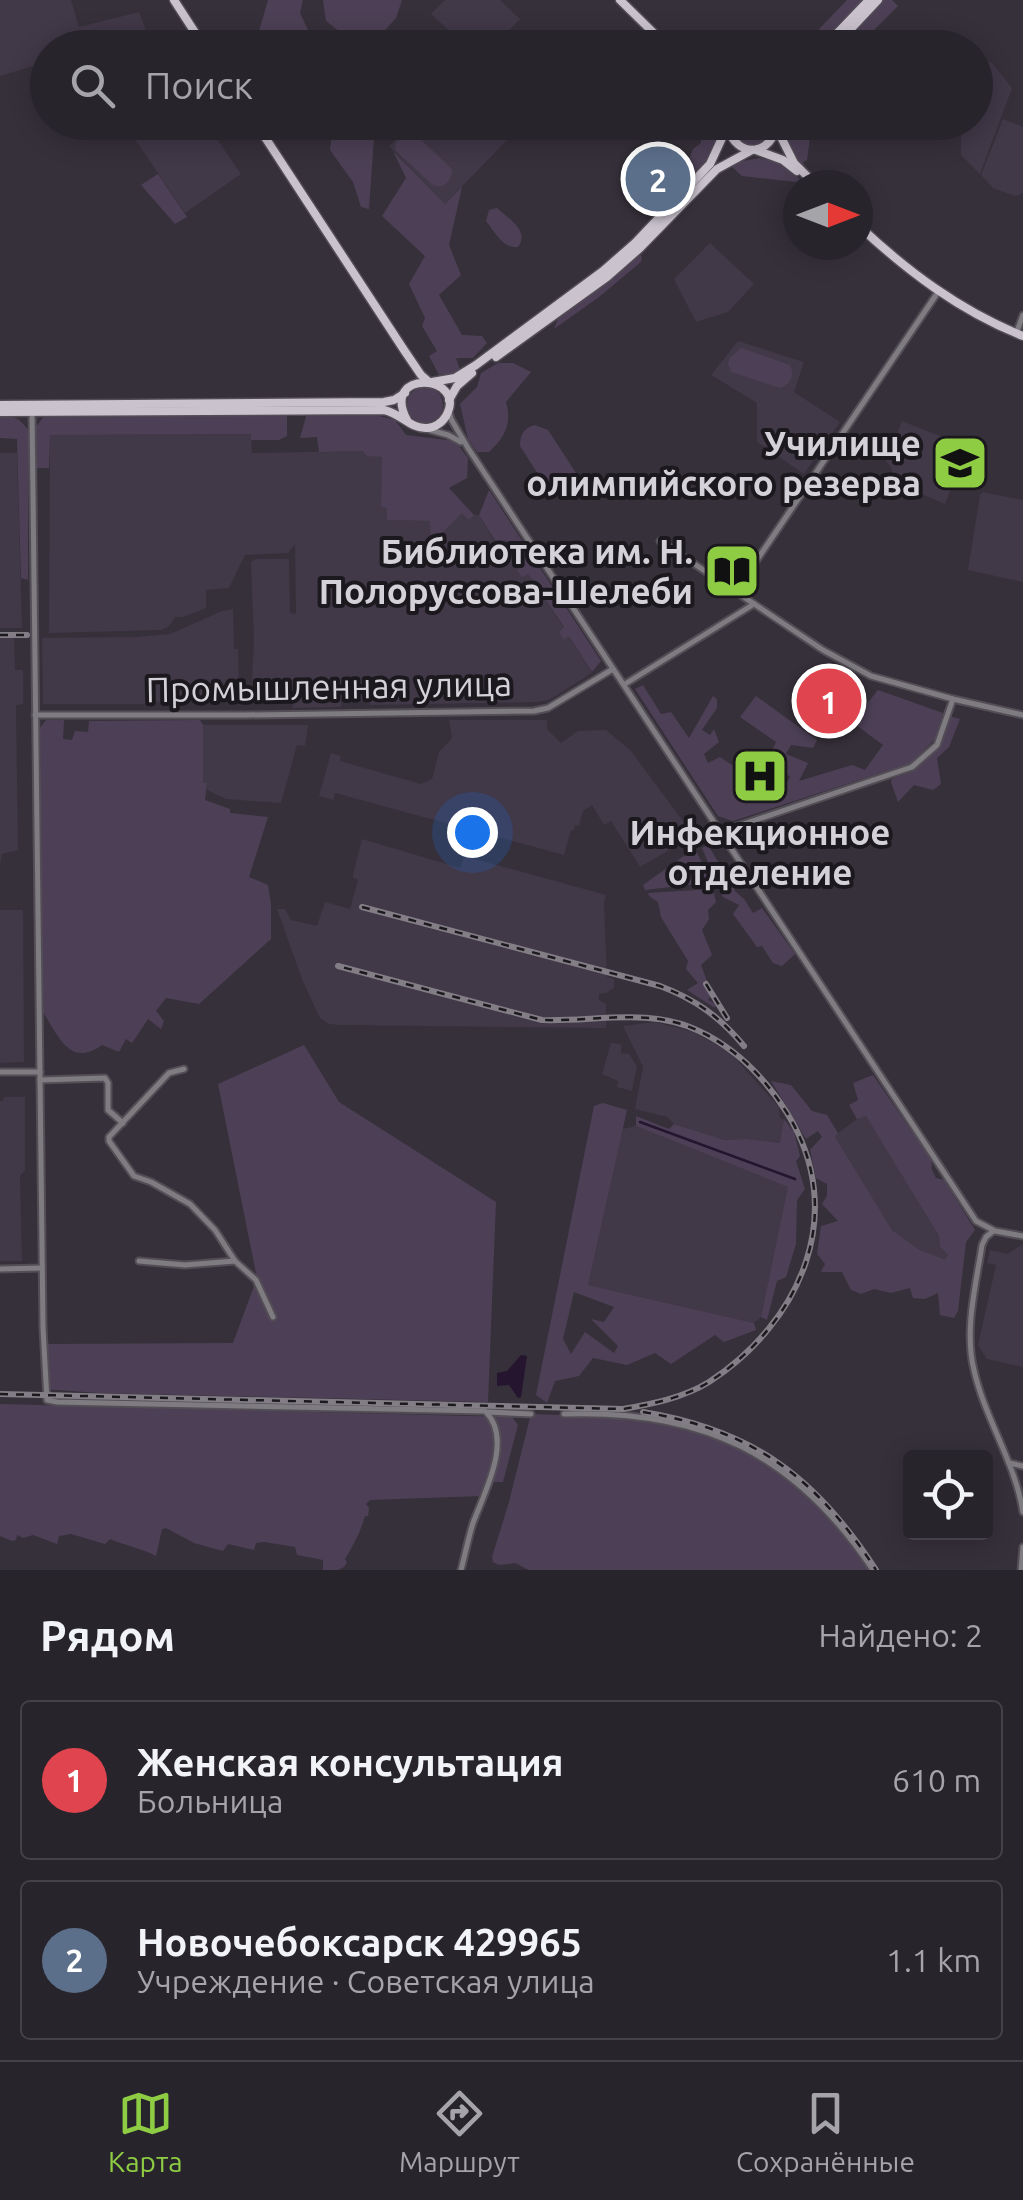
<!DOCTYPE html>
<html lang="ru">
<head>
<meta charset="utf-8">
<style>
	:root { --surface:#28242c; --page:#302c34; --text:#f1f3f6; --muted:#a5a4a9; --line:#444148; --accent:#8ecd43 }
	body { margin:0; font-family:Ubuntu,sans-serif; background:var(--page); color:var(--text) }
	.controls { position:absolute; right:30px; bottom:30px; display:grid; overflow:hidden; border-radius:10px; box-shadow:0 5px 25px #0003 }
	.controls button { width:90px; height:90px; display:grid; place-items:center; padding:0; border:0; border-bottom:2px solid var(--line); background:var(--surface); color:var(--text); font:50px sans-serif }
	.compass { position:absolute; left:783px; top:170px; width:90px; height:90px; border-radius:50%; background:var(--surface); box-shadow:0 5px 25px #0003; rotate:90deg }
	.you { position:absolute; left:472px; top:832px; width:35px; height:35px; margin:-25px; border:8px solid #fff; border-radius:50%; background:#1a73e8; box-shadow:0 0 0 15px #1a73e833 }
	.badge { display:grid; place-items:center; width:65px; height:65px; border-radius:50%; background:var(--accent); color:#fff; font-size:32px; font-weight:700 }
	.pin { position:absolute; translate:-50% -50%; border:5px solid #fff; box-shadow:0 2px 10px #0006 }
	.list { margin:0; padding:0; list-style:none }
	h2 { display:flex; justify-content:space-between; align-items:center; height:130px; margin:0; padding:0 40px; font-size:42px }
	h2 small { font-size:32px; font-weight:400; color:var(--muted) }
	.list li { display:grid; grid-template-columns:65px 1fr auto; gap:30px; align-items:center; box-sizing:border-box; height:160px; margin:0 20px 20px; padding:0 20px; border:2px solid var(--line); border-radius:10px }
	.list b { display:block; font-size:38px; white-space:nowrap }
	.list p { margin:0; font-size:32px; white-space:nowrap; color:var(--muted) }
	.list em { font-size:32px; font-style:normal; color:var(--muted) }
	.icon { flex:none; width:55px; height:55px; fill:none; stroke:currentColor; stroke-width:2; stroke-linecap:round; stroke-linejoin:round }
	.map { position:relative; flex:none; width:1023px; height:1570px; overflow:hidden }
	.search { position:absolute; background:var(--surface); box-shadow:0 5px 25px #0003; left:30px; right:30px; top:30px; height:110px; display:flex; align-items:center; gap:25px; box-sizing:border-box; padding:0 35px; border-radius:55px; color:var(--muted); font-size:38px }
	.sheet { height:490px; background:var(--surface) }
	nav { display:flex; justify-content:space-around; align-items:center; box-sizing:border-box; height:140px; border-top:2px solid var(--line); background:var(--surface); font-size:28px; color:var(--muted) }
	nav a { display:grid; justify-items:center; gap:5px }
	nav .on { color:var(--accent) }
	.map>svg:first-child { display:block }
	.built { fill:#413848 }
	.green { fill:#4d4056; fill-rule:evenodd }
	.water { fill:#25152f }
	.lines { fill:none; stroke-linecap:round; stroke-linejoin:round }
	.stream { stroke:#25152f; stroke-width:2.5 }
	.minor-casing { stroke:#534d56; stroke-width:9 }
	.major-casing { stroke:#534d56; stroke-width:11 }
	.minor { stroke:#7e7b81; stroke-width:5 }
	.major { stroke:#cac3ce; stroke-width:8 }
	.rail-casing { stroke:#837e86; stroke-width:6 }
	.rail { stroke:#1c191e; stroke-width:2.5; stroke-dasharray:8; stroke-linecap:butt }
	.labels { text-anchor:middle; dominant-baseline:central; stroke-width:8; stroke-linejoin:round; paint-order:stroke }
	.poi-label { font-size:35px; font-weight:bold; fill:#d5d1d8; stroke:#1c191e; text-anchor:end }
	.street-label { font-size:35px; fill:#d5d1d8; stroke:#1c191e }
</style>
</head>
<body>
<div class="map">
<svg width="1023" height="1570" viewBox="0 0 1023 1570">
	<rect width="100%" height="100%" fill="#36303a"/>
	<!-- built -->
	<g class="built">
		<path d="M0 0H71L79 27 139 12 148 36 157 47 48 48 47 62 0 76Z"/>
		<path d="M445 0H500L520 19 492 47H467L431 14Z"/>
		<path d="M978 61 991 62 1012 88 980 174 961 155V123L976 122V63Z"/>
		<path d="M1003 119 1023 127V193L1015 196 993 188 981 175Z"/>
		<path d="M124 123H206L241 174 185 213Z"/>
		<path d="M413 123H494L510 137 445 204 389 146Z"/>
		<path d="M710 243 754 284 728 312 696 322 674 279Z"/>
		<path d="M738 341 804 362 794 392 840 422 804 474 757 442V403L711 375Z"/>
		<path d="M902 421 968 447 945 504 902 486 893 476 891 467 886 461Z"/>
		<path d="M251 434 252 453 364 451 368 456H383L381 507 387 508V520L431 521 463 513 469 520 474 515H479L495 542 506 540 523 565 517 569 528 574 564 628 559 632 569 636 592 673 549 700 537 702 370 705 369 700 350 699H341V707L293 708 291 681H252L254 640 251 562 256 559H289L290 613 296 614 295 544 288 553 245 555 229 588 206 590V608L183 617H175L169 626 161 630 49 633 50 435Z"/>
		<path d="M0 453H17L22 628H0Z"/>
		<path d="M983 492 1023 500V582L968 570 980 495Z"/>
		<path d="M233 609 234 649H238L239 687 235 688V695L239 696V700L156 702V704H43L42 638 136 637 170 634 222 611Z"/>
		<path d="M0 636H14L15 670H23V704L16 705 18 850 2 854 0 865Z"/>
		<path d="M449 720H547V729L561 743 578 731 606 730 631 751 694 836 640 867 611 821 604 825 592 805 583 811 579 826 575 825 574 830H571L564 855 335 793 333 800 319 796 331 753 341 756 340 761 421 784 432 779 439 752 452 738Z"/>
		<path d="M203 725H308L305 746 297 745 281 803 226 799 207 790V784H203Z"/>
		<path d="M362 839 460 868 464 856 606 895 604 902 607 977 614 979V988L606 993 599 994V1000L606 1004V1028L341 1025 329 1024 320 1018 303 982 277 909H285L291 920 317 926 325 902 350 909 358 880 353 878V875Z"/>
		<path d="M0 910H23L24 1062 0 1063Z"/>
		<path d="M655 1022 690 1031 722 1047 733 1056 779 1107 780 1118 784 1119 781 1143 747 1139 725 1140 674 1124 667 1117 635 1109 643 1067 623 1026Z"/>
		<path d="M611 1043 621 1044V1053L629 1054 637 1066 632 1091 617 1087 618 1081 602 1074Z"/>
		<path d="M4 1097H25V1170L20 1176 22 1261H0V1101H3Z"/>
		<path d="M866 1115 939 1236 940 1247 948 1255 945 1261 918 1249 892 1230 834 1136 857 1119Z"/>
		<path d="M636 1126 789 1187 761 1317 754 1323 588 1285 622 1129Z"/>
		<path d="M1023 1244V1367L987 1359 978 1345 996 1265 987 1263 990 1250 1007 1254Z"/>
	</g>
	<!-- green -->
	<g class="green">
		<path d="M268 0H303L300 13 316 47H259L257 38Z"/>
		<path d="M323 0H402L396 18 369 48 338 47 344 35 326 21Z"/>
		<path d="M847 0H862L818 47 801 48Z"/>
		<path d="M882 0H892L898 6 857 47 836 48Z"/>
		<path d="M773 122C768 153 735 154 733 123Z"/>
		<path d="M333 123H375L369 209 361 207 353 182 330 150Z"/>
		<path d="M701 123H720L719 138 703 170 696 173 687 164 693 149 701 143Z"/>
		<path d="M787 123H812L807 160 803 162 806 168 803 170C792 157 786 140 787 123Z"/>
		<path d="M409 132 414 133 452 169C452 180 444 190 433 185L395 150 396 142Z"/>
		<path d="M393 151 445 204 462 187 449 245 461 275 439 295 462 335 482 336 487 343 473 358H456L461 373 439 375 429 356 437 351 422 326 425 318 409 284 425 256 382 216 406 178Z"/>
		<path d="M759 158 779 162 800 179 796 182 742 176 732 167 738 162Z"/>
		<path d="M158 174 187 217 175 224 141 185Z"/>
		<path d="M497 208C509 219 530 231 518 247 503 249 495 232 486 221L489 210Z"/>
		<path d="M638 252 642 257 641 262 599 297 554 329 560 313Z"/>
		<path d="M741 348 790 365C795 375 791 384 780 388L731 372 728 363 730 358Z"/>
		<path d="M498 363H513L531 372 506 402C512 424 505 437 489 452H477L468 439 460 404 477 387 481 373Z"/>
		<circle cx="425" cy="405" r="18"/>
		<path d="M307 413 371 414 395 420 406 435 455 441 468 458 467 478 449 488 474 515 469 520 462 513 438 537 431 536 430 521 387 520V508L381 507 382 457 367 456 363 451 319 452 317 437 300 438Z"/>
		<path d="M45 415H287V436L279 440H251V434L50 435 49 468H37L35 428Z"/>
		<path d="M0 416C14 416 20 418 28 430V580L21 578 17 439 0 438Z"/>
		<path d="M535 425 548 430 576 473 577 487 566 496H557L549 491 520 446C520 434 524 428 535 425Z"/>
		<path d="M489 490 601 661 592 672 569 636 564 640 559 632 564 627 528 574 522 577 517 570 523 565 506 540 496 542 479 515Z"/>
		<path d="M643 685 661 714 671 712 689 738 713 696 717 699V708L702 730 710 735 714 729 719 742 704 754 708 763 720 757 778 796 790 777 768 758 776 742 740 717 756 696 817 740 813 748 791 745 786 754 808 763 799 781 852 765 865 770 883 745 852 722 878 690 943 713 935 739 911 763 733 821 718 816 635 689Z"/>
		<path d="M949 716 960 719 949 747 937 758 941 784 933 790 914 785 898 802 891 782 892 779 913 771 940 744Z"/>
		<path d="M46 720H64L63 739 72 740 75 731 88 732 89 721 200 720 203 725V783H207L205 800 230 809V813L268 817 249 877 268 885 271 904V939L199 1004 166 998 156 1011 164 1021 161 1029 148 1019 132 1043 126 1039 119 1052 102 1045C70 1068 59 1037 43 1012L40 728Z"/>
		<path d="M708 845 736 892 744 899 753 913 762 908 795 954 782 966 773 963 762 946 757 947 733 914 739 905 723 897 702 848Z"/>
		<path d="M688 853H697L712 882 645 890 643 885Z"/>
		<path d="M713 889 716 902 708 910 709 919 702 930 712 955 701 965 712 994 708 1000 716 1004 715 1008 687 990 698 983 686 969 688 961 661 917 658 902 649 896 648 893Z"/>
		<path d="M304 1045 339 1102 496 1202 488 1402 98 1393 45 1389 43 1344 233 1343 257 1278 218 1084Z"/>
		<path d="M873 1075 931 1159 932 1170 936 1178 944 1180 975 1230 966 1242 958 1311 954 1318 940 1315 938 1293 925 1299 913 1298 910 1288 891 1293 874 1289 861 1294 851 1290 842 1272H821L825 1264 817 1254 821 1226 838 1221 822 1204 827 1196V1184L816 1178 810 1150 822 1137 818 1131 806 1139 771 1081 791 1085 812 1111 827 1115 838 1133 835 1137 892 1230 918 1249 945 1260 948 1255 940 1247 939 1236 866 1116 857 1119 849 1105 858 1100 853 1083Z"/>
		<path d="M603 1103 627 1110 588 1285 754 1323 756 1330 724 1342 715 1335 671 1364 655 1353 627 1365 593 1358 579 1376 555 1381 547 1403 536 1395 594 1106ZM574 1292 614 1307 604 1322 591 1319 618 1346 614 1353 585 1332 571 1354 563 1339Z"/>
		<path d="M636 1116 669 1129 674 1124 725 1140 747 1139 780 1143 784 1119 794 1132 800 1156 796 1161 805 1189 797 1200 796 1244 786 1277 777 1281 767 1320 761 1317 788 1187 636 1126Z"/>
		<path d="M0 1404 512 1417 518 1425 503 1482H487L481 1496 370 1500 366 1504 369 1508 368 1516H365C361 1531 353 1546 345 1559L347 1562 344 1567 338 1570H323V1560L297 1555 295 1547 264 1542 256 1543 254 1550 228 1544 223 1551 194 1543 166 1528 162 1529 156 1556C141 1548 126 1546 110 1539L105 1544 71 1534 59 1536 57 1544 33 1535 23 1538 17 1535 16 1540 12 1541 0 1536Z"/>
		<path d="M531 1414 665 1419 748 1449 795 1480 829 1511 873 1570H529L515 1563 499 1565 493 1562 492 1557 509 1502Z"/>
	</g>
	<!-- water -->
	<path class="water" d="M521 1355 527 1356 521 1397 518 1398 509 1385 497 1386V1373L507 1371Z"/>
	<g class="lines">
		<!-- stream -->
		<path class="stream" d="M640 1122 795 1179"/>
		<!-- minor casing -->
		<g class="minor-casing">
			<g id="minor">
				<path d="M1016 334 1023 315"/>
				<path d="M32 411 43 1328 47 1400 57 1402 485 1411C514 1439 484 1493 473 1523 468 1539 465 1555 461 1570"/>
				<path d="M449 411 451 419 468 448 976 1221 995 1231 1023 1236"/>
				<path d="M430 430 448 435 461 442"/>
				<path d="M660 541 823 650 871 676 953 699 1023 715"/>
				<path d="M736 591 936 295"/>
				<path d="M625 684 754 604"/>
				<path d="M35 715H245L534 711 548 708 613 669"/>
				<path d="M720 832 912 767 937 745 953 699"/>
				<path d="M184 1069 169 1073 109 1137V1141L134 1176 151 1182 190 1204 215 1230 235 1261 256 1280 273 1317"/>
				<path d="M0 1072H40"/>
				<path d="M40 1080 105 1078 108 1083V1110L123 1123"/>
				<path d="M992 1232 986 1237 982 1245C976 1285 964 1330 974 1370 985 1419 1015 1462 1023 1512"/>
				<path d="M139 1261 185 1265 235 1261"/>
				<path d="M0 1269 42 1268"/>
				<path d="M488 1412 531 1414"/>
				<path d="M564 1414C702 1409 796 1454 873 1570"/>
				<path d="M1009 1463 1023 1466"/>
				<path d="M1021 1570 1023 1547"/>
			</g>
		</g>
		<!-- major casing -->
		<g class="major-casing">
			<g id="major">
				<path d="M174 0 205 48"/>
				<path d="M620 0 669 48"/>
				<path d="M823 48 869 0"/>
				<path d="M833 48 878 0"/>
				<path d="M255 122 404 350 421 375 429 382"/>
				<path d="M728 127C736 160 774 156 777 122"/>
				<path d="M777 129 794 163 816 185"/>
				<path d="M756 150 783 160 797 171"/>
				<path d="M858 225C907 271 960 311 1023 336"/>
				<path d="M496 357 607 277 640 248 717 169 752 150"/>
				<path d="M432 382 455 378 476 365 603 271 635 243 710 164 728 125"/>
				<path d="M449 400 457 386 472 373"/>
				<path d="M0 405 384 402 394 400 405 393"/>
				<path d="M0 412 384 410C400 413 411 429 427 428 434 428 442 423 446 416 469 374 379 368 407 420"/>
			</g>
		</g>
		<!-- minor -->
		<use href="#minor" class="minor"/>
		<!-- major -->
		<use href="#major" class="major"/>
		<!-- rail casing -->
		<g class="rail-casing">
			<g id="rail">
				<path d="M0 635H27"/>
				<path d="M362 907 660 986C695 999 720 1017 744 1046"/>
				<path d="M706 984 727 1018"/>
				<path d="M0 1394 623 1409C652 1404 683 1398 709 1382 801 1322 849 1213 787 1113 765 1078 737 1049 699 1031 650 1007 594 1022 542 1020L338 966"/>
				<path d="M643 1412C753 1430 816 1477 876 1570"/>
			</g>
		</g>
		<!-- rail -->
		<use href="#rail" class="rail"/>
	</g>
	<!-- icons -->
	<defs>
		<g id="university-square" transform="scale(2.875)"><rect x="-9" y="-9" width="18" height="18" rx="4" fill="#8ecd43" stroke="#1c191e"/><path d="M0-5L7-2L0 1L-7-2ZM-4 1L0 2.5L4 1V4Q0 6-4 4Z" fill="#111"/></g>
		<g id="library-square" transform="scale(2.875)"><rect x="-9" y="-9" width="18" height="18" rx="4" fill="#8ecd43" stroke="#1c191e"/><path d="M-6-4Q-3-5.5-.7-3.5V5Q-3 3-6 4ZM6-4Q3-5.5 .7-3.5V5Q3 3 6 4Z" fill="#111"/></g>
		<g id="hospital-square" transform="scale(2.875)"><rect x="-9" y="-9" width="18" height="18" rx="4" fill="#8ecd43" stroke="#1c191e"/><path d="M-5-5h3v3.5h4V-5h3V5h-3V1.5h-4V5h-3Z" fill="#111"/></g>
	</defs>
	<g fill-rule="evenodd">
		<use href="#university-square" x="960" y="463"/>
		<use href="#library-square" x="732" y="571"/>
		<use href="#hospital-square" x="760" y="776"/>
	</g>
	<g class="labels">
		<!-- poi labels -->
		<g class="poi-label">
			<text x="921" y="443">Училище<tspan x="921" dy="40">олимпийского резерва</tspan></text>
			<text x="693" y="551">Библиотека им. Н.<tspan x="693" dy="40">Полоруссова-Шелеби</tspan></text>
			<text x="760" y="832" text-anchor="middle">Инфекционное<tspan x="760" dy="40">отделение</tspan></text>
		</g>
		<!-- street labels -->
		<g class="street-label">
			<text transform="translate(329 686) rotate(-1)">Промышленная улица</text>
		</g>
	</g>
</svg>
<div class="controls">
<button><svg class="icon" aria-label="locate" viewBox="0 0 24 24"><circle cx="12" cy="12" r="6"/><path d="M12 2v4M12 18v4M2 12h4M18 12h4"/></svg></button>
</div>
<svg class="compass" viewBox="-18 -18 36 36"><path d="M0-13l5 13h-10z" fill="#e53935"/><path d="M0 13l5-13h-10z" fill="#a5a4a9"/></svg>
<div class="you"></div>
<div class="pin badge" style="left:829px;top:701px;background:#e0444e">1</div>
<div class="pin badge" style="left:658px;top:179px;background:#5c6f8a">2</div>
<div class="search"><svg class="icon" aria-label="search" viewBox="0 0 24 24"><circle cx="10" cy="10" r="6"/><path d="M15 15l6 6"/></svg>Поиск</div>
</div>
<section class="sheet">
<h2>Рядом<small>Найдено: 2</small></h2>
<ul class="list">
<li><span class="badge" style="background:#e0444e">1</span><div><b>Женская консультация</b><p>Больница</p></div><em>610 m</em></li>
<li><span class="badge" style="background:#5c6f8a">2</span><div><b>Новочебоксарск 429965</b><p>Учреждение · Советская улица</p></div><em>1.1 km</em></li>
</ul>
</section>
<nav>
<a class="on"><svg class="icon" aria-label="map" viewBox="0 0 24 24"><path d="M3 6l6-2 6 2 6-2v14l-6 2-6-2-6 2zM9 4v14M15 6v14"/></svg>Карта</a>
<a><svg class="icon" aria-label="directions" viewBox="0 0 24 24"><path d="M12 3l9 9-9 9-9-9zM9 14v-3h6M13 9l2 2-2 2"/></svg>Маршрут</a>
<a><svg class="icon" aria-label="saved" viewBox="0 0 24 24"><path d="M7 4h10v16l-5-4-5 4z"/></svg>Сохранённые</a>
</nav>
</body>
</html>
